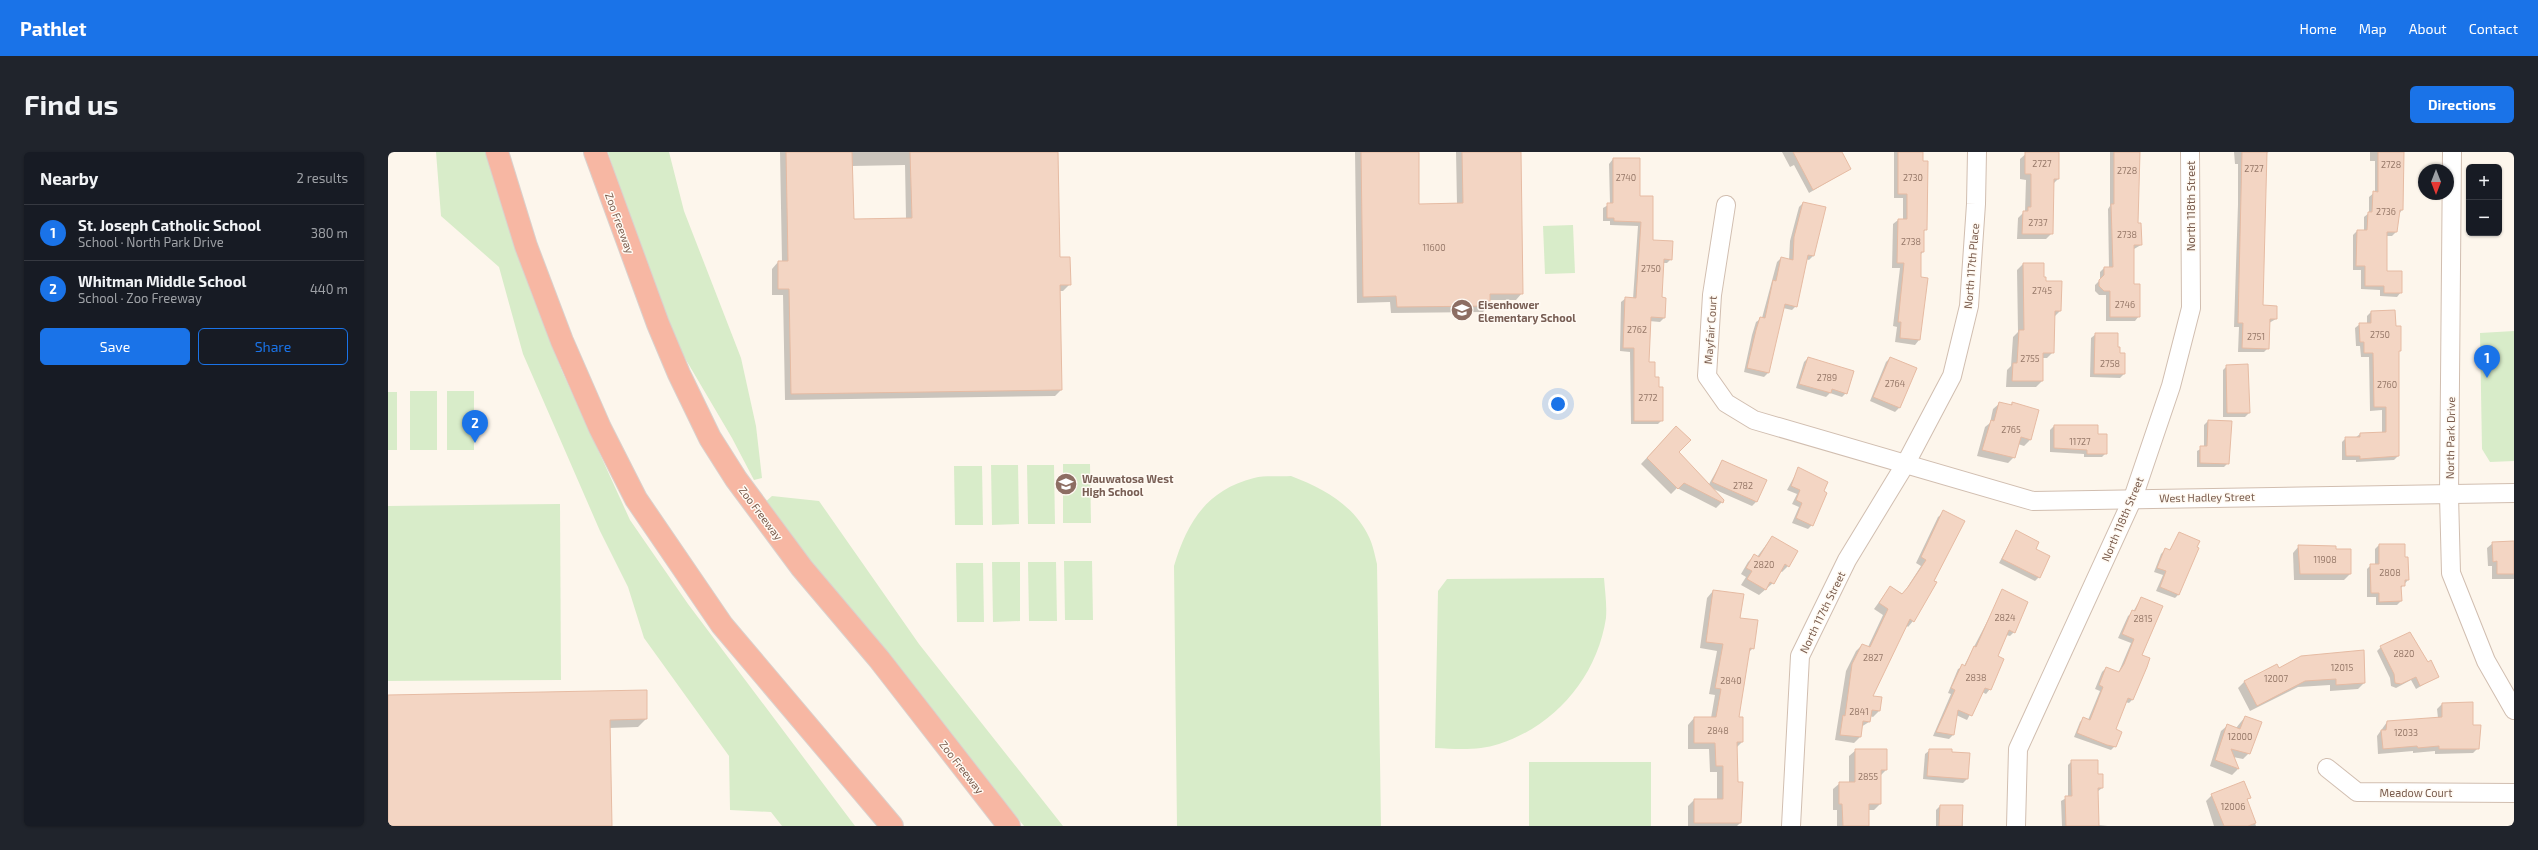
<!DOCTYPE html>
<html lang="en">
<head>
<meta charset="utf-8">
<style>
	:root { --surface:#171b24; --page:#20242c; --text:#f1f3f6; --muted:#9ea1a6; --line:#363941; --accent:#1a73e8 }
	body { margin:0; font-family:"Exo 2",sans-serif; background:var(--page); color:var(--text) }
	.controls { position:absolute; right:12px; top:12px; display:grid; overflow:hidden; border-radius:6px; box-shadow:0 1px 3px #0004 }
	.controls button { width:36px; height:36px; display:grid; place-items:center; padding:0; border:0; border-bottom:1px solid var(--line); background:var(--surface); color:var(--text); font:20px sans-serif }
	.compass { position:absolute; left:2030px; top:12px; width:36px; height:36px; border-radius:50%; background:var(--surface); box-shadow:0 1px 3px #0004; rotate:180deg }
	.you { position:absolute; left:1170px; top:252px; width:14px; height:14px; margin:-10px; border:3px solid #fff; border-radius:50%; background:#1a73e8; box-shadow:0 0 0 6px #1a73e833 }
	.badge { display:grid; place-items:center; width:26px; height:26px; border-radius:50%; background:var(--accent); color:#fff; font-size:13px; font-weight:700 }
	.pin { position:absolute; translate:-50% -33px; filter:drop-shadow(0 1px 2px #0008) }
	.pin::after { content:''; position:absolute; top:21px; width:14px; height:12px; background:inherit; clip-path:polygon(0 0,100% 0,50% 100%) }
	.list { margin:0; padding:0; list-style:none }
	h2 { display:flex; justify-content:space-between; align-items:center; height:52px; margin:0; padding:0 16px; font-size:17px }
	h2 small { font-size:13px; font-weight:400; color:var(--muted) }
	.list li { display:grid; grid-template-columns:26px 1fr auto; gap:12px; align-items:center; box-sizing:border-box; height:56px; padding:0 16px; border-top:1px solid var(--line) }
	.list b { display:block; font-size:15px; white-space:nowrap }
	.list p { margin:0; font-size:13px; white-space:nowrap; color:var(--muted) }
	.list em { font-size:13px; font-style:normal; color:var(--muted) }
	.actions { display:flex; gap:8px; padding:12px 16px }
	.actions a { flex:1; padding:9px 0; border:1px solid var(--accent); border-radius:6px; text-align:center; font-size:14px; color:var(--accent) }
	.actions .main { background:var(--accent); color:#fff }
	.map { position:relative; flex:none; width:2126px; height:674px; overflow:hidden; border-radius:6px }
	header { display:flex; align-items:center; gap:24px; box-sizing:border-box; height:56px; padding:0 20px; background:var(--accent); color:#fff }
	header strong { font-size:19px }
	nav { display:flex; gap:22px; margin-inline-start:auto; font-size:14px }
	.intro { display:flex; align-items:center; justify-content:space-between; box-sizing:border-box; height:96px; padding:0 24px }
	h1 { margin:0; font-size:28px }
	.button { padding:10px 18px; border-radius:6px; background:var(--accent); color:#fff; font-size:14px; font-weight:700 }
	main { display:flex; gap:24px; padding:0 24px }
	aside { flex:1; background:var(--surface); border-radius:6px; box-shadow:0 1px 3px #0004 }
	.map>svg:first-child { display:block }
	.green { fill:#d8ecc9 }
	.shadow { fill:#0003; fill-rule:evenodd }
	.building { fill:#f3d5c3; stroke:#e6bba3 }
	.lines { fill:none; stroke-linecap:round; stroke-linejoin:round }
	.minor-casing { stroke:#d1beb0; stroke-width:20 }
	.highway-casing { stroke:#dad1cd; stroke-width:24 }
	.minor { stroke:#fff; stroke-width:18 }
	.highway { stroke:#f7b7a3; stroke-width:22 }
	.labels { text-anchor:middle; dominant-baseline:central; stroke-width:3; stroke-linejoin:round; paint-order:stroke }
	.number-label { font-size:9px; fill:#987a6a }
	.street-label { font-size:11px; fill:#7a5c4d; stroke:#fffaf3 }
	.education-label { font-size:11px; font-weight:bold; fill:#785e54; stroke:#fffaf3; text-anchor:start }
</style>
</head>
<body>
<header>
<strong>Pathlet</strong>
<nav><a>Home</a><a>Map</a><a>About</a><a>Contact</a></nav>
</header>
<div class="intro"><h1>Find us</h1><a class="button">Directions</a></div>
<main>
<aside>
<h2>Nearby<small>2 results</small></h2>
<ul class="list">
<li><span class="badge">1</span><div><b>St. Joseph Catholic School</b><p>School · North Park Drive</p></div><em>380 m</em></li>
<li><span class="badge">2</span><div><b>Whitman Middle School</b><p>School · Zoo Freeway</p></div><em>440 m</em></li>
</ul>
<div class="actions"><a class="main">Save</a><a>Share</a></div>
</aside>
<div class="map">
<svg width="2126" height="674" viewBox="0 0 2126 674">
	<rect width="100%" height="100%" fill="#fdf6ec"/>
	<!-- green -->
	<g class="green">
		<path d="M48 0H113L143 140 174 219 242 368 300 452 467 674H394L383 660 342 658 341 604 256 486 240 435 212 379 135 202 111 115 53 64Z"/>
		<path d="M220 0H281L296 59 353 206 368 274 374 326 366 328 344 286 281 179 248 90Z"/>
		<path d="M1185 73 1187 121 1157 122 1155 74Z"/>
		<path d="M2126 179V309L2102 310 2094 297 2092 181Z"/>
		<rect x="22" y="239" width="27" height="59"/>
		<rect x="59" y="239" width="27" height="59"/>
		<rect x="0" y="240" width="9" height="58"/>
		<path d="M675 312H702L703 371H675Z"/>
		<path d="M603 313H630L631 372 604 373Z"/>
		<path d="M639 313H666L667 372H640Z"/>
		<path d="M566 314H594L595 373H567Z"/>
		<path d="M903 324C935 336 966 353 981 385 985 393 987 404 989 412L993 674H789L786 414C799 371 818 338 866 326 877 323 891 325 903 324Z"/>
		<path d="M384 344 431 349 531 492 675 674H636L375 352Z"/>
		<path d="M172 352 173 528 0 529V354Z"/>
		<path d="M676 409H704L705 468H677Z"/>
		<path d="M604 410H632V469L605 470Z"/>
		<path d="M640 410H668L669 469H641Z"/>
		<path d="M568 411H595L596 470H569Z"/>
		<path d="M1216 426C1217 439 1219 453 1218 466 1209 525 1167 574 1111 592 1090 599 1068 597 1047 596L1050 439 1059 427Z"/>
		<rect x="1141" y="610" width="122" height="64"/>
	</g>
	<!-- shadow -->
	<g class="shadow">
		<path d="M392 0H669L671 106 682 132 675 139H671L673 238 667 244 397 248 395 143H384V117L390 110H394ZM517 13 518 67 465 68 464 14Z"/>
		<path d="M967 0H1030V53L1069 52 1068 0H1132L1134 141 1128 148H1101V153L1095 160 1003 161 1002 150 969 151Z"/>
		<path d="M1394 0H1452L1462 17 1421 41 1406 13 1402 15Z"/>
		<path d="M1506 0H1534L1538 77 1535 80V100L1532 103V126L1539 127 1531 188 1527 193 1507 190 1509 175 1505 174 1512 116H1504L1505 72 1510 68H1515V46H1506Z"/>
		<path d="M1640 0H1670V27L1665 32 1664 81 1658 87H1629L1630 66 1637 59 1638 28 1632 27V7Z"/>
		<path d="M1722 0H1752L1749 72 1753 93 1746 97V133L1751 164 1747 169H1718V143H1711L1707 139V133L1712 128V120L1716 116H1721L1720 57 1722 54Z"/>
		<path d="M1846 0H1881L1878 1 1874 154 1888 167 1881 171 1880 196 1876 200H1850L1851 175H1846L1850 52V12H1847Z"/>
		<path d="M1982 0H2015L2014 58 2011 62 2008 80 2004 84H1998V120L2013 140 2009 145 1992 144V138L1973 137V118H1965V83L1969 79H1976V65L1981 61V45L1987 40V9H1982Z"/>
		<path d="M1225 7 1251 45 1264 89 1283 107 1279 111H1275L1273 146 1276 166 1272 170 1261 169 1260 211 1266 226 1274 268 1270 272H1243L1242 200 1232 199 1233 150 1238 146 1245 147 1250 74 1222 73V69H1215V56L1222 52 1221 12Z"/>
		<path d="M1415 51 1425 104 1421 108 1418 107 1408 154 1404 158 1395 156 1380 221 1376 225 1356 220 1364 183 1368 170 1374 166 1389 110 1393 106 1401 108 1402 89 1411 55Z"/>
		<path d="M1635 112 1655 126 1672 159 1666 165 1665 200 1659 206H1654V229L1648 235H1618L1619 218 1623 214 1625 185 1630 180 1629 118Z"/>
		<path d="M1983 160 2007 175 2012 198 2010 201V304L2006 308 1968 310V308H1954V290L1958 286H1967L1972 282 1994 281V258L1982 259 1981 205H1973L1972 194H1968L1967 176 1972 172H1979V164Z"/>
		<path d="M1708 182 1729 196 1736 222 1732 226 1702 225 1703 186Z"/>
		<path d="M1420 206 1458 241 1454 245 1442 241 1438 245 1408 236 1416 210Z"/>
		<path d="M1502 206 1527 217 1511 256 1507 260 1482 249 1498 210Z"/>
		<path d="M1839 214 1861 261 1857 265H1835V218Z"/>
		<path d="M1612 251 1622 254 1624 251 1642 288 1636 294 1630 292 1626 305 1620 311 1589 304 1597 275 1602 271 1605 257Z"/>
		<path d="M1820 269 1840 311 1836 315H1809V299L1816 295V273Z"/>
		<path d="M1666 274 1709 283 1718 301 1714 305H1696V302L1662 300V278Z"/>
		<path d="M1282 281 1290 300 1320 334 1334 309 1377 328 1368 350 1364 354 1321 335 1334 350 1328 356 1289 336 1283 342 1253 312Z"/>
		<path d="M1411 316 1424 373 1420 377 1404 371 1411 355 1404 352 1409 342 1399 338Z"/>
		<path d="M1556 360 1525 469 1520 475 1518 473 1483 545 1493 546 1491 559 1485 565 1482 564 1481 570 1473 575 1472 585 1466 591 1447 588 1458 519 1468 499 1474 493 1480 495 1495 463 1486 457 1502 435 1515 442 1533 414 1528 411 1550 365Z"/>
		<path d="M1628 379 1651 425 1647 429 1611 411Z"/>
		<path d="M1791 382V442L1787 446 1768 439 1775 423 1766 420 1773 402 1777 398 1781 399Z"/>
		<path d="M1384 385 1400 414 1394 420 1392 419 1385 431 1371 443 1353 433 1358 425 1353 422 1360 410 1366 404 1369 405Z"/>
		<path d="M2126 390V427H2104V414H2100L2099 396 2105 391Z"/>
		<path d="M1991 393 2016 406 2020 428 2012 437 2013 449 2009 453H1988V445H1979V417L1983 413H1987V397Z"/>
		<path d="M1911 394 1947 398 1962 422 1956 428H1906L1905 401Z"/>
		<path d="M1325 439 1351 467 1365 496 1360 501 1350 566 1354 590 1348 596 1349 631H1354V655L1352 658V671L1349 674H1300V654L1306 648H1329V620H1322L1321 597H1300V573L1306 566H1323L1327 543 1321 542 1329 499 1312 496 1319 446Z"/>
		<path d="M1615 439 1626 480 1622 484 1618 483 1608 505 1602 537 1598 542 1594 540 1579 568 1568 563 1565 583 1561 587 1545 584 1563 542 1560 541 1570 517 1576 514Z"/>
		<path d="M1753 446V504L1745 547 1741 551 1737 550 1726 578 1727 594 1723 598 1686 585 1692 570 1696 566 1700 568 1712 539 1707 537 1714 520 1718 516 1730 521 1732 517 1743 491 1730 486 1740 464 1745 460Z"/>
		<path d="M1993 495 2039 511 2050 524 2028 537 2023 528 2008 536 2003 534 2002 526 1989 499Z"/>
		<path d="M1888 513 1891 517 1976 531 1970 537 1942 539V533L1910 535 1862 559 1850 536 1856 530Z"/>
		<path d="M0 544 258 567 250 575 221 576 223 674H0Z"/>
		<path d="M2054 552 2084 574 2090 596 2085 601 2047 602V599L2025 601V599L1990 602 1989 584 1999 570 2050 566 2049 557Z"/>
		<path d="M1857 565 1861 601 1855 607 1845 605 1850 617 1844 623 1822 614 1833 579 1840 573 1848 576Z"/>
		<path d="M1468 598 1498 618 1492 624V652L1486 658H1480V674H1449V658H1445V637L1452 631H1461V604Z"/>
		<path d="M1542 598 1581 602 1579 627 1575 631 1535 627 1537 602Z"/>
		<path d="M1684 609 1709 623 1714 636 1709 640 1710 673 1720 674H1674L1673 649 1680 645V613Z"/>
		<path d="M1824 643 1861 646 1858 649 1868 674H1826L1818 649Z"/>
		<path d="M1552 654H1574L1575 674H1548V658Z"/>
	</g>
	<!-- building -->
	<g class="building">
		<path d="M398 0H464L466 67 524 66 522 0H670L672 105H682L683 133H672L674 238 403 242 401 137H390V109H400Z"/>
		<path d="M973 0H1031V52L1075 51 1074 0H1133L1135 142H1102V154L1009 155 1008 144 975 145Z"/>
		<path d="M1405 0H1454L1463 17 1425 38Z"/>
		<path d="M1510 0H1535V9H1540L1539 78H1536V100H1533V125L1540 126 1532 188 1512 186 1513 170H1510L1516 111H1509L1510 67H1519V42H1510Z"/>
		<path d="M1637 0H1671V27H1666L1665 82H1634L1635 59H1640V55H1643V22H1637Z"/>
		<path d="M1726 0H1752L1750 71H1753L1754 93H1746V132H1752V165H1722V139H1716L1711 134V128L1716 123V115H1725L1723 52H1726Z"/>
		<path d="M1854 0H1879L1875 153 1889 154V167H1882L1881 197 1854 196 1855 171H1850Z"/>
		<path d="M1990 0H2016L2015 58H2012L2009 80H1999V119H2014V141H1996V134H1977V114H1968L1969 78H1979L1980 60H1984L1985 39 1990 40Z"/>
		<path d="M1225 6H1252V44H1265V88L1285 89 1284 108 1276 107 1274 145 1278 146 1277 166 1263 165 1261 210H1267V225H1271V235H1275V269H1246V196H1235L1237 145 1248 146 1253 70 1226 69V66H1219V51H1225Z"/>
		<path d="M1415 50 1438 55 1426 104 1420 103 1409 155 1397 152 1381 221 1359 216 1368 178 1372 165 1377 166 1385 128 1388 129 1393 105 1405 108 1406 85Z"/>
		<path d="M1635 111H1656V125H1658V129H1674L1673 159H1667L1666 201H1655V229H1624L1625 211H1629L1631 178H1636Z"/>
		<path d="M2007 158 2008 174H2013V199H2011V304L1972 307V304H1958L1957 285H1972V281L1998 280V255H1986L1985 201H1976V190H1972L1971 171H1983V159Z"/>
		<path d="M1707 181H1730V195H1732V201H1737V222H1706Z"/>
		<path d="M1420 205 1466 219 1459 242 1444 237 1443 241 1411 232Z"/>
		<path d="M1502 205 1529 216 1512 256 1485 245Z"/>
		<path d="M1860 212 1862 261H1839L1838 213Z"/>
		<path d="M1611 250 1624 253V250L1651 258 1643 288 1633 285 1627 306 1594 298 1603 268 1606 269Z"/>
		<path d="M1820 268 1844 269 1841 312 1812 311V294H1819Z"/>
		<path d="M1666 273H1710V282H1719V302H1699V298L1666 296Z"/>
		<path d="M1288 274 1303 288 1291 300 1336 348 1335 351 1296 331 1290 337 1259 306Z"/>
		<path d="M1334 308 1379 328 1369 350 1324 330Z"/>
		<path d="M1410 315 1440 330 1436 339 1439 341 1425 374 1408 366 1414 351 1408 348 1412 338 1403 334Z"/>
		<path d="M1555 358 1577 369 1546 429 1549 430 1526 470 1522 467 1485 544 1494 545 1492 559 1484 558 1482 570 1475 569 1473 585 1452 583 1455 563 1457 564 1464 512 1474 492 1482 495 1500 457 1491 451 1502 434 1514 442 1520 435 1538 408 1533 405Z"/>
		<path d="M1628 378 1651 390 1648 397 1662 404 1652 426 1614 407Z"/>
		<path d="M1791 380 1812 389 1809 395 1811 396 1791 443 1772 435 1778 419 1769 416 1777 396 1782 398Z"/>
		<path d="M1384 384 1410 399 1401 415 1397 412 1386 432 1382 430 1378 438 1359 427 1364 419 1358 416 1366 402 1371 405Z"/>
		<path d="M2126 389V422H2109V409L2105 410 2104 390Z"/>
		<path d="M1991 392H2017V405H2020L2021 428H2017V434H2013L2014 449 1991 450V441H1983L1982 412H1991Z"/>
		<path d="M1910 393 1948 394V397H1963V422H1912Z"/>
		<path d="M1614 437 1640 450 1627 481 1621 478 1610 504 1616 507 1603 538 1597 536 1584 564 1570 558 1566 583 1548 580 1567 538 1563 536 1574 512 1577 514 1586 494 1588 495Z"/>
		<path d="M1325 438 1356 442 1352 466 1370 468 1366 497 1362 496 1351 565H1355V590H1349L1350 630H1355L1353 671H1306V647H1335V614H1328L1327 591H1306V565H1328L1333 537 1327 536 1335 492 1318 490Z"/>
		<path d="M1753 445 1775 454 1754 503 1762 506 1759 515 1745 548 1740 546 1728 577 1734 580 1728 595 1719 593 1689 581 1695 565 1702 568 1715 535 1711 533 1718 515 1731 520 1736 512 1746 487 1734 482 1744 458 1747 459Z"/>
		<path d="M2022 480 2040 510 2043 508 2051 525 2032 534 2028 525 2013 532 2007 531 2006 522 1992 494Z"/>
		<path d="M1976 498 1977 531 1948 533V527L1917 529 1869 554 1856 529 1889 512 1891 516 1913 504Z"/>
		<path d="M259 538V567L222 568 224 674H0V543Z"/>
		<path d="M2085 550V573H2093L2091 597H2051V594L2030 596 2029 594 1995 597 1993 578H1998L1999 569 2054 565V551Z"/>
		<path d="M1857 564 1874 570 1862 602 1843 597 1851 617 1827 608 1839 572 1852 577Z"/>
		<path d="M1467 597H1499V618H1493V652H1481V674H1455L1454 652H1451V630H1467Z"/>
		<path d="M1541 597H1564V600L1582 601 1580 627 1539 624Z"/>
		<path d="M1683 608H1710V622H1715V636H1710L1711 674H1678L1677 644H1684Z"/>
		<path d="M1856 629 1863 646 1859 647 1868 671 1860 674H1836L1823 642Z"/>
		<path d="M1552 653H1575L1574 674H1551Z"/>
	</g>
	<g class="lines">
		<!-- minor casing -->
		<g class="minor-casing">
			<g id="minor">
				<path d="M2064 0 2061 343 2063 421 2098 509 2126 558"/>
				<path d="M1338 53 1324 143 1319 224 1338 251 1366 268 1645 349 2126 341"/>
				<path d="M1939 616 1969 640 2126 641"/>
				<path d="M1403 674 1412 504 1459 408 1518 311 1564 224 1581 154 1588 52 1589 0"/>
				<path d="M1628 674 1630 597 1745 346 1783 234 1803 156 1802 0"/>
			</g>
		</g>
		<!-- highway casing -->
		<g class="highway-casing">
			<g id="highway">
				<path d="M109 0 138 94 174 189 212 276 248 347 334 473 504 674"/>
				<path d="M207 0 270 172 291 222 322 286 348 327 414 416 491 507 621 674"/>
			</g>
		</g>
		<!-- minor -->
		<use href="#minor" class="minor"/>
		<!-- highway -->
		<use href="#highway" class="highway"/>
	</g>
	<!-- icons -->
	<defs>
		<g id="school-disc" transform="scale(1.15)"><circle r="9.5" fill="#8d6e63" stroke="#fffaf3"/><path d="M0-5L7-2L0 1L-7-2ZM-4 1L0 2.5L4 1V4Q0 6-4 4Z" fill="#fff"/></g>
	</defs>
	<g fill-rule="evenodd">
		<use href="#school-disc" x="1074" y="158"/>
		<use href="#school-disc" x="678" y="332"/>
	</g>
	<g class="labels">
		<!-- number labels -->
		<g class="number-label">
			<text x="1654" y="11">2727</text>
			<text x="2003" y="12">2728</text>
			<text x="1866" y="16">2727</text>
			<text x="1739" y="18">2728</text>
			<text x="1238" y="25">2740</text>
			<text x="1525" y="25">2730</text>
			<text x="1998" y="59">2736</text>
			<text x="1650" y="70">2737</text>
			<text x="1739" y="82">2738</text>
			<text x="1523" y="89">2738</text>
			<text x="1046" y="95">11600</text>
			<text x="1263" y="116">2750</text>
			<text x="1654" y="138">2745</text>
			<text x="1737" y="152">2746</text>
			<text x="1249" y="177">2762</text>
			<text x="1992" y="182">2750</text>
			<text x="1868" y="184">2751</text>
			<text x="1642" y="206">2755</text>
			<text x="1722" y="211">2758</text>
			<text x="1439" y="225">2789</text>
			<text x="1507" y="231">2764</text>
			<text x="1999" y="232">2760</text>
			<text x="1260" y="245">2772</text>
			<text x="1623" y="277">2765</text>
			<text x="1692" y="289">11727</text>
			<text x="1355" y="333">2782</text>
			<text x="1937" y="407">11908</text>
			<text x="1376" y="412">2820</text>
			<text x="2002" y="420">2808</text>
			<text x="1617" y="465">2824</text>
			<text x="1755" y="466">2815</text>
			<text x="2016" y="501">2820</text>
			<text x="1485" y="505">2827</text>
			<text x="1954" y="515">12015</text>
			<text x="1588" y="525">2838</text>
			<text x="1888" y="526">12007</text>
			<text x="1343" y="528">2840</text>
			<text x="1471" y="559">2841</text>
			<text x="1330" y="578">2848</text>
			<text x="2018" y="580">12033</text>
			<text x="1852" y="584">12000</text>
			<text x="1480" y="624">2855</text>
			<text x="1845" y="654">12006</text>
		</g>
		<!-- street labels -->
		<g class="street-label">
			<text transform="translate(1802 54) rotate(-90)">North 118th Street</text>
			<text transform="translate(232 71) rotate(70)">Zoo Freeway</text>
			<text transform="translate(1583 114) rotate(-85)">North 117th Place</text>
			<text transform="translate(1322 178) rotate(-86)">Mayfair Court</text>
			<text transform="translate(2062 286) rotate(-89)">North Park Drive</text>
			<text transform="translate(1819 345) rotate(-1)">West Hadley Street</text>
			<text transform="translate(373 361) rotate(53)">Zoo Freeway</text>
			<text transform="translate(1734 367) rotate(-67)">North 118th Street</text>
			<text transform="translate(1434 460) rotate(-64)">North 117th Street</text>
			<text transform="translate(574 615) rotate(52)">Zoo Freeway</text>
			<text x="2028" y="640">Meadow Court</text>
		</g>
		<!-- education labels -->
		<g class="education-label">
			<text x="1090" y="152">Eisenhower<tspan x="1090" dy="13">Elementary School</tspan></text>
			<text x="694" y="326">Wauwatosa West<tspan x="694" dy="13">High School</tspan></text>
		</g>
	</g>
</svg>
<div class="controls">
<button>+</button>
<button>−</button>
</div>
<svg class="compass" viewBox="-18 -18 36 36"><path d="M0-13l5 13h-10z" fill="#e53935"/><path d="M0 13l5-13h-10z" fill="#9ea1a6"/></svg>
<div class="you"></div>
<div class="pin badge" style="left:2099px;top:226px">1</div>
<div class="pin badge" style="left:87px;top:291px">2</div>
</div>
</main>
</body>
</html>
